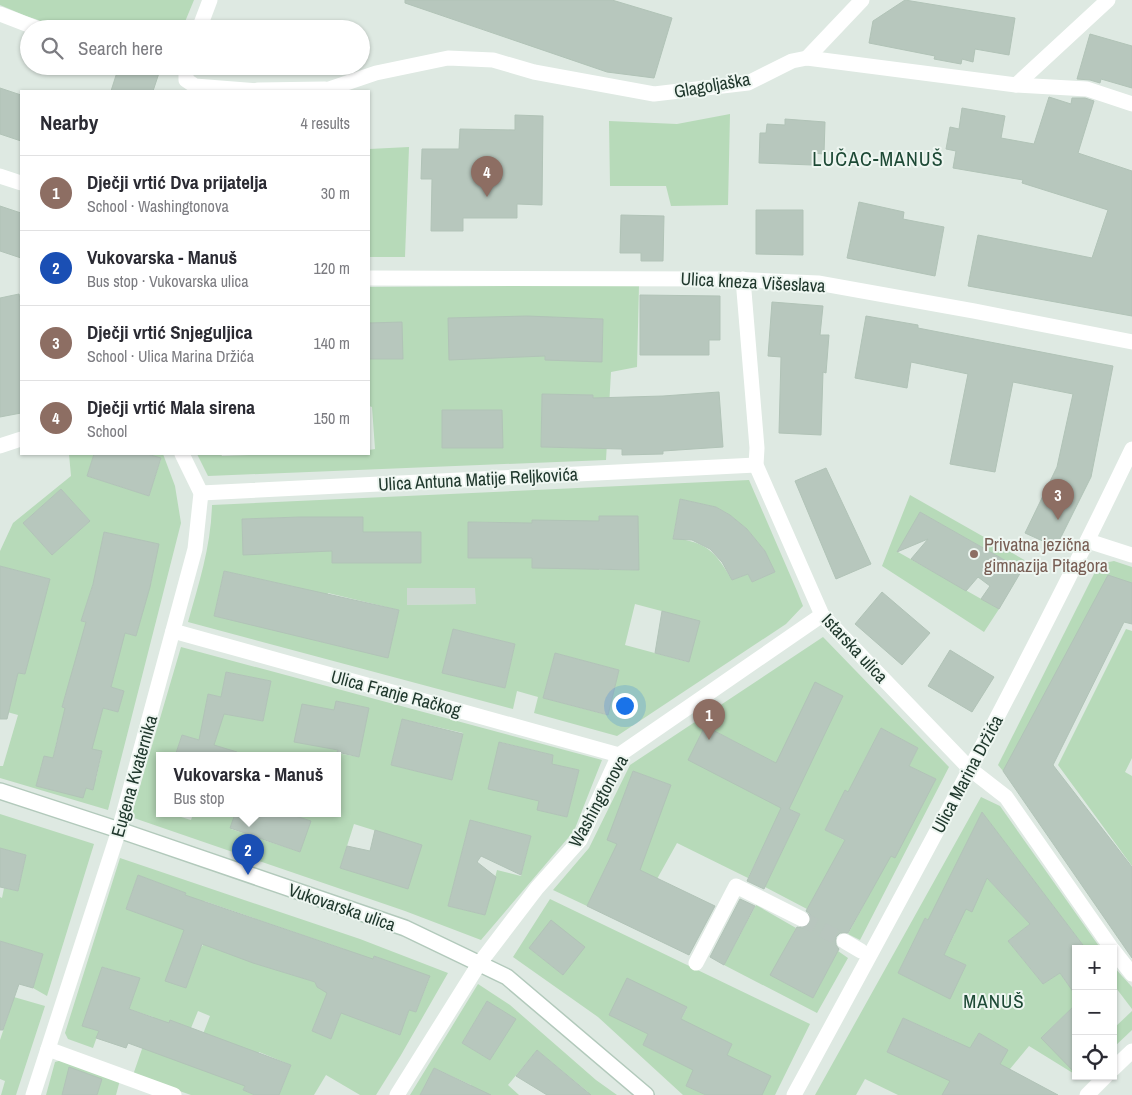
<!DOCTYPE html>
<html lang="en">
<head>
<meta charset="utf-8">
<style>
	:root { --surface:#fff; --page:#f7f7f7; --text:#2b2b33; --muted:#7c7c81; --line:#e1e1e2; --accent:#0f766e }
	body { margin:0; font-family:"Archivo Narrow",sans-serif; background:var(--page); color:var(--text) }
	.controls { position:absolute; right:15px; bottom:15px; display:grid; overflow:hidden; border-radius:0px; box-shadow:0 1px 4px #0004 }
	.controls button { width:45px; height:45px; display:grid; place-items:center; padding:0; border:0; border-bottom:1px solid var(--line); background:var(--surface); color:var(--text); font:25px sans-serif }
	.you { position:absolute; left:624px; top:705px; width:18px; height:18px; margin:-12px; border:4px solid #fff; border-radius:50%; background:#1a73e8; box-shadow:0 0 0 8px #1a73e833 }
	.badge { display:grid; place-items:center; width:32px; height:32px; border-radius:50%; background:var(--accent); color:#fff; font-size:16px; font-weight:700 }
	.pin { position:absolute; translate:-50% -41px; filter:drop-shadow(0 1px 2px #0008) }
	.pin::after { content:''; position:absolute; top:26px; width:18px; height:15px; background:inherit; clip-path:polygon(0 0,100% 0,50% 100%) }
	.popup { position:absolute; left:156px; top:752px; width:185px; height:65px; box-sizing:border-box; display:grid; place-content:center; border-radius:0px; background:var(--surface); filter:drop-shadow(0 1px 4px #0005); font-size:16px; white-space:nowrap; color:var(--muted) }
	.popup b { font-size:19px; color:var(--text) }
	.popup::after { content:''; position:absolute; left:50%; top:100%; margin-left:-10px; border:10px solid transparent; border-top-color:var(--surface) }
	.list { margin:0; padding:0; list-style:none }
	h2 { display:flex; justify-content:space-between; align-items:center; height:65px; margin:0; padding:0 20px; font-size:21px }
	h2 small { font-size:16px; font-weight:400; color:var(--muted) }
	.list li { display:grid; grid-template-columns:32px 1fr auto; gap:15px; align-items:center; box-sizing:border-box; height:75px; padding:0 20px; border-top:1px solid var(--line) }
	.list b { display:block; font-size:19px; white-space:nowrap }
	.list p { margin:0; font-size:16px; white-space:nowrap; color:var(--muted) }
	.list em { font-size:16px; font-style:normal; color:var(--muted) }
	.icon { flex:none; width:28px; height:28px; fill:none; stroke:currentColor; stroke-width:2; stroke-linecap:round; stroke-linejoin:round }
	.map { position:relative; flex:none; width:1132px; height:1095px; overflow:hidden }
	.search { position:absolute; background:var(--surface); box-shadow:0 1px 4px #0004; left:20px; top:20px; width:350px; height:55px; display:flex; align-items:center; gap:12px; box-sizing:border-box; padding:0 18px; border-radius:28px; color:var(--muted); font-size:19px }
	.panel { position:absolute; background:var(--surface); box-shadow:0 1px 4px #0004; left:20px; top:90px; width:350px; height:365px; border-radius:0px }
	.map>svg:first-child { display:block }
	.built { fill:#cdd9d1 }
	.green { fill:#b7dab9; fill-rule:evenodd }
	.building { fill:#b7c7bd; stroke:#b1c3b7 }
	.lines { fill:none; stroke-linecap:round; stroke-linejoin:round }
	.street-tunnel { stroke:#b8c6be; stroke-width:15; stroke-dasharray:15 8; stroke-linecap:butt }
	.secondary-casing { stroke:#b2c9bb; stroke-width:18 }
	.street { stroke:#fff; stroke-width:15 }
	.secondary { stroke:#fff; stroke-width:15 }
	.education-dot { fill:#8d6e63; stroke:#eef6f1; stroke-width:2 }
	.labels { text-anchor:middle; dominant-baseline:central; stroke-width:4; stroke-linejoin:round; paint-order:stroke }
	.street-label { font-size:18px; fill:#20382d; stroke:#eef6f1 }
	.education-label { font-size:18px; fill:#785e54; stroke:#eef6f1; text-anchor:start }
	.neighbourhood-label { font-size:19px; letter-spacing:1px; fill:#1d4935; stroke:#eef6f1 }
	.quarter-label { font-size:20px; letter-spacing:1px; fill:#1d4935; stroke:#eef6f1 }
</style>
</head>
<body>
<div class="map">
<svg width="1132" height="1095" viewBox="0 0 1132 1095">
	<rect width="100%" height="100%" fill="#dee9e2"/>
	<!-- built -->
	<path class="built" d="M407 588H476V604L407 605Z"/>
	<!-- green -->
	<g class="green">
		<path d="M0 0H194L182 29H65L26 16 0 5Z"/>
		<path d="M730 114 728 205 671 206 666 186H610L609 121 677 124Z"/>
		<path d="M409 147 405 257H369V149Z"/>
		<path d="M639 285 637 367 611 372 606 460 208 476 197 454H221L222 456 274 454H369V450L375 449 372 407 369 406V359H402V323H369V287ZM517 317 518 357 449 359ZM547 317 603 319 602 362ZM542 394 592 395V448L541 447ZM442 410H502V447L442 448Z"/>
		<path d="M69 454H94L87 476 149 496 161 459 147 454H163L175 486 181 523 108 810 0 778V766H3L18 715 0 710 15 684 18 673 25 674 32 645 0 608 39 618 50 579 0 566V551L13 523 71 476ZM61 489 90 521 52 555 23 523ZM104 532 158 544 151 583 96 572ZM93 584 146 600 136 636 81 621ZM80 645 119 655 111 687 124 691 118 712 103 708 100 718 62 707ZM57 740 102 752 96 779 88 777 83 797 36 786 44 757 53 758Z"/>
		<path d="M749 480 797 591 803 606 786 624 617 736 534 713 538 697 517 691 513 709 188 622C199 583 211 546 212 505ZM680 499 716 507 730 515 747 529 765 551 775 572 752 582 748 574 732 580C715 551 707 542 673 538ZM599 516H638V570H599ZM302 517 303 552 272 554 243 545 242 519ZM332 517H363V532H421V562H332ZM468 522H504V558H468ZM224 571 295 587 284 632 214 616ZM407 588H475L476 604 407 605ZM328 593 399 610 388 657 317 641ZM635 604 699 621 688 662 625 645ZM453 629 515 644 505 688 442 673ZM555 653 619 670 607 715 543 698Z"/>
		<path d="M910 495 1028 562 1022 570 920 512 898 552 999 609 984 632 882 566Z"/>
		<path d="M1114 561 1132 567V583L1003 771 998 765 1099 564Z"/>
		<path d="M1126 629 1132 631V758L1125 772 1132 776V866L1058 765Z"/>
		<path d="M823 637 949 767 860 940 848 934 878 879 837 856 807 909 765 887 800 814 783 806 748 878 677 843 657 879 611 857 587 906 553 890 589 848 630 765ZM705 726 774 762 757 796ZM881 728 918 748 909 766 936 779 895 857 876 848 872 855 825 830 845 791 883 811 897 784 862 765ZM633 771 671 785 608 840Z"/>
		<path d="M181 647 602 760 574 831 481 940 405 911 131 817ZM226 672 271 681 263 721 205 710 208 694 221 697ZM336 701 368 708 359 757 337 753 339 742ZM402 719 463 733 452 780 391 765ZM182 735 214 745 211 756H337V814H289L310 821 300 852 231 829 235 814H193L191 820 171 814H159V756H175ZM500 742 553 755 551 764 579 770 567 817 538 810 539 801ZM470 820 531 836 521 876 497 870 485 915 448 906ZM354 824 421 845 408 888 340 868Z"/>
		<path d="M981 797 1000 806 1101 949H1086L982 812 940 897 972 911 987 878 1030 924 1008 941 1043 984 1060 973 1076 996V1004L1041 1038 1076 1067V1075L1029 1046 1010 1069 996 1095 964 1059 943 1095H898L865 1079 856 1095H815ZM925 918 955 933 944 955 966 965 950 998 898 973ZM903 1018 953 1040 938 1074 887 1052ZM979 1033 1008 1050 965 1057Z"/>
		<path d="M0 814 94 844 47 996 33 988 43 954 0 941V897L2 898 4 888 18 891 26 855 0 848Z"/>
		<path d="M120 858 360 939 448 973 401 1055 376 1095H360L326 1075 314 1095H279L291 1065 259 1052 243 1090 255 1095H191L133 1075 153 1017 129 1009 139 978 103 967 83 1026 99 1031 93 1048 68 1039 65 1033ZM138 875 186 893 174 926 126 909ZM204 901 344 949 317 987 315 982 255 963 204 944 200 948ZM176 951 197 958 186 988 166 981ZM374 956 430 977 416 1012 409 1010 399 1035 371 1024 360 993ZM343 1008 331 1039 312 1031 318 1016 323 1017ZM198 1011 210 1016 203 1034 170 1020 191 1028Z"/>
		<path d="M550 899 810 1024 775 1095H762L727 1055 732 1044 711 1034 686 1086 706 1095H683L598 1017 513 957ZM551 921 584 947 563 975 529 948ZM687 1008 663 1055 643 1045 648 1034Z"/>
		<path d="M756 905 796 928 773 976 813 998 838 951 848 958 817 1013 724 965Z"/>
		<path d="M1113 966 1132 987V1009L1113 984Z"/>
		<path d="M478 984 510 1005 596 1080 617 1095H586L588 1092 537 1050 508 1085 519 1095H467L471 1085 434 1068 420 1095H410ZM487 1001 515 1019 490 1060 462 1043Z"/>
		<path d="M0 993 45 1006 16 1095H1L5 1081 0 1079V1040L9 1013Z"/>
		<path d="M1132 1011V1030L1113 1048V1029Z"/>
		<path d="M62 1060 120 1080 116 1095H97L98 1093 65 1085 62 1095H46L55 1062Z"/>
	</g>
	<!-- building -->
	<g class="building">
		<path d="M405 0H612L672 18 654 78 607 72 405 3Z"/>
		<path d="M905 0 1015 18 1009 55 975 49 973 62 962 59 961 64 934 59 935 56 869 43 873 21Z"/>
		<path d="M1090 34 1132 46V88L1101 79 1100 83 1090 80 1077 79Z"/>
		<path d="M119 66H138L159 73 153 91H111Z"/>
		<path d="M0 88 21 95V141L0 134Z"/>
		<path d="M1049 97 1071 104 1072 98H1085L1094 101 1078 153 1132 171V316L968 286 978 235 1092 258 1108 210 1022 183 1023 180 953 168 956 151 946 149 950 127 959 129 962 108 1005 116 1001 138 1034 144Z"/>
		<path d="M515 115 543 116 542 205 517 204V218H463V231H431L432 179H421L422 149H459L460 129 515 130Z"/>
		<path d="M785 119 825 122 824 154 812 153V165L759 163 760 133H766L767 124 785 125Z"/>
		<path d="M859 202 904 212 903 219 944 227 935 276 847 258Z"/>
		<path d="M0 206 21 213V258L0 251Z"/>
		<path d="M756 210H803V255L756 254Z"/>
		<path d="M621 215 664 216 663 261H641V253H620Z"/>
		<path d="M19 294 21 305V413L0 417V298Z"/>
		<path d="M640 295 720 296V340H709V355H640Z"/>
		<path d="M772 302 823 306 820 335H829L826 373 823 372 821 435 779 433 781 357 768 356Z"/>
		<path d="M527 316 603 319 602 362 545 360V356L449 360 448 318Z"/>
		<path d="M866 316 918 325V328L1113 366 1091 477 1056 547 1025 533 1057 467 1073 394 1013 382 995 472 950 464 968 374 911 362 907 388 855 378Z"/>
		<path d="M402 322 403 359H369V323Z"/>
		<path d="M719 392 723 447 663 451V454L622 455V449L541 447 542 394 593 395V398L663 396Z"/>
		<path d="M442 410H502L503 448H442Z"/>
		<path d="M94 454H147L161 458 149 496 87 476Z"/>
		<path d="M826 468 871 564 836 579 795 481Z"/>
		<path d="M61 489 90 521 52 555 23 523Z"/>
		<path d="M680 499 716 507 730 515 747 529 765 551 775 572 752 582 748 574 732 580 722 562 710 549 692 540 673 539Z"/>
		<path d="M920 512 1022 570 999 609 981 599 990 586 978 577 966 591 911 559 928 539 897 552Z"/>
		<path d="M599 516H638L639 570 532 568V558H468V522L532 523V520L599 521Z"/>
		<path d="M300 517H363V532H421V563H332V551L243 555 242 519Z"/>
		<path d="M104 532 159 544 150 587 136 636 125 633 111 687 124 691 118 712 103 708 92 749 102 751 93 790 86 788 83 798 36 786 44 756 53 758 65 708 62 707 86 622 81 621 93 584Z"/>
		<path d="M0 566 50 579 25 674 18 673 7 719H0Z"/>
		<path d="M224 571 399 610 388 658 214 616Z"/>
		<path d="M1108 575 1132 583V624L1124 622 1053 765 1132 867V958L1003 771Z"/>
		<path d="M882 592 930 633 902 665 855 624Z"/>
		<path d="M662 611 700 621 689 662 655 653Z"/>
		<path d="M453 629 515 644 505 688 442 673Z"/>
		<path d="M950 650 994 677 972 712 928 686Z"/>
		<path d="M555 653 619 670 608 715 543 698Z"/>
		<path d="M226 672 271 681 263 721 224 714 214 745 237 752V756H175L182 735 199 740 208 694 221 697Z"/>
		<path d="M815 682 843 696 789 809 800 814 764 889 747 881 781 808 688 760 705 726 776 763Z"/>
		<path d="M336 701 369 708 359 757 337 752 338 750 294 742 302 704 334 710Z"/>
		<path d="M402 719 463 734 452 780 391 765Z"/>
		<path d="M881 728 918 748 909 766 936 779 895 858 891 856 848 933H840L836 937V945L839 949 813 998 770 975 797 927 803 928 808 926 811 923 810 914 806 911 845 840 825 830 845 790 848 792Z"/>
		<path d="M499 742 553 755 552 764 579 770 567 817 537 810 539 801 488 789Z"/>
		<path d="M633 771 671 785 640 870 715 906 689 955 587 906 617 844 607 840Z"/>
		<path d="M982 812 1086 949H1076V996L1060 973 1043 984 1008 941 1030 924 987 878 972 912 966 909 944 955 966 965 950 999 898 973 925 918 928 920Z"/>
		<path d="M235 814H289L311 821 300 852 230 828Z"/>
		<path d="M470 820 531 836 521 875 481 856 477 862 496 877 485 915 448 906Z"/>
		<path d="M375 830 422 845 408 889 340 868 347 846 370 851Z"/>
		<path d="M0 848 26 855 18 891 0 887Z"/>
		<path d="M138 875 186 893 185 895 373 959 374 956 430 976 416 1012 409 1010 400 1035 341 1013 331 1039 312 1031 327 993 317 987 315 982 253 963 202 944 186 988 165 981 184 930 126 909Z"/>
		<path d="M740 899 755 906 724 965 710 957Z"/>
		<path d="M551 920 585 947 563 975 529 948Z"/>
		<path d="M0 941 43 954 33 988 19 984 3 1030H0Z"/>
		<path d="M102 967 140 978 129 1009 169 1023 170 1020 291 1065 279 1095H255L243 1090 245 1086 128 1043 126 1048 96 1038 99 1031 82 1026Z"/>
		<path d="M627 978 687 1007 681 1019 732 1044 727 1055 771 1076 762 1095H706L686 1086 693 1070 643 1045 648 1034 609 1015Z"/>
		<path d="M487 1001 516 1019 490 1060 462 1043Z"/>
		<path d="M1076 1004V1074L1041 1038Z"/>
		<path d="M903 1018 970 1048 979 1033 1008 1050 1000 1064 1058 1095H942L950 1081 887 1052Z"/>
		<path d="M537 1050 591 1095H547L516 1076Z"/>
		<path d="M69 1067 102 1079 97 1095H62Z"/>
		<path d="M434 1068 491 1095H420Z"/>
	</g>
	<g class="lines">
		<!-- street-tunnel -->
		<path class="street-tunnel" d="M802 919 844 941"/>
		<!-- secondary casing -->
		<g class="secondary-casing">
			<path id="secondary" d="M0 791 119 830 405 928 507 977 646 1095"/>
		</g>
		<!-- street -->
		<g class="street">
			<path d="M0 14 39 29"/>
			<path d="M199 29 210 0"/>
			<path d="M807 58 862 0"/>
			<path d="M186 66V80L195 86 260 91"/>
			<path d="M1016 85 1108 0"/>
			<path d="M258 90 325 89"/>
			<path d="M323 91 376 73 448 58 493 60 534 72 654 94 748 83 792 61 807 58 1016 85 1087 89 1132 104"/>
			<path d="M0 176 21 183"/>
			<path d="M369 278 732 279 818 283 974 311 1132 342"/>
			<path d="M743 279 757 448 756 465 822 615 970 769 1006 797 1112 949"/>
			<path d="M0 446 21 439"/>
			<path d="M201 493 756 465"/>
			<path d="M1088 541 1132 555"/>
			<path d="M173 631 619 755"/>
			<path d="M844 941 861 951"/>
			<path d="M1113 950 1132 974"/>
			<path d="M696 963 736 886 802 919"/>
			<path d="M48 1049 174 1095"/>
			<path d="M1113 1069 1132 1051"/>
			<path d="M33 1095 119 830 195 549 201 493 182 454"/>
			<path d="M397 1095 479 964 537 888 580 840 619 755 822 615"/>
			<path d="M794 1095C910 882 1027 668 1132 449"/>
			<path d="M1087 1095 1106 1076"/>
		</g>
		<!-- secondary -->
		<use href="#secondary" class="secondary"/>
	</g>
	<!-- markers -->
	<circle class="education-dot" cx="974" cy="554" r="5"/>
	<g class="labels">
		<!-- street labels -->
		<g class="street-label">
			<text transform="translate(712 85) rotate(-10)">Glagoljaška</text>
			<text transform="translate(753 282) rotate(3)">Ulica kneza Višeslava</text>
			<text transform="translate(478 479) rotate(-3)">Ulica Antuna Matije Reljkovića</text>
			<text transform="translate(855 648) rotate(47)">Istarska ulica</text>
			<text transform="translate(396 693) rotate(15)">Ulica Franje Račkog</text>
			<text transform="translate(967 774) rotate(-62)">Ulica Marina Držića</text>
			<text transform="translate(134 776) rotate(-74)">Eugena Kvaternika</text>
			<text transform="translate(598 801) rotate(-61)">Washingtonova</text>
			<text transform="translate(342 907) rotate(19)">Vukovarska ulica</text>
		</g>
		<!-- education labels -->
		<g class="education-label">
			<text x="984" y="544">Privatna jezična<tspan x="984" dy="21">gimnazija Pitagora</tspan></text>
		</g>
		<!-- neighbourhood labels -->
		<g class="neighbourhood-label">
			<text x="994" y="1001">MANUŠ</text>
		</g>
		<!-- quarter labels -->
		<g class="quarter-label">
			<text x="878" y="158">LUČAC-MANUŠ</text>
		</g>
	</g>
</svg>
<div class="controls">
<button>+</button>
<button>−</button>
<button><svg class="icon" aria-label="locate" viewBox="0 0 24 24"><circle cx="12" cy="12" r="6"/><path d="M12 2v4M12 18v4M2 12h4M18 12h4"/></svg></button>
</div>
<div class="you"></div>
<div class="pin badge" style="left:709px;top:740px;background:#8d6e63">1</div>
<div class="pin badge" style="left:248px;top:875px;background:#1a4fb4">2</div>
<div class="popup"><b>Vukovarska - Manuš</b>Bus stop</div>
<div class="pin badge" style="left:1058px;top:520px;background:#8d6e63">3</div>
<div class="pin badge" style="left:487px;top:197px;background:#8d6e63">4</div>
<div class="search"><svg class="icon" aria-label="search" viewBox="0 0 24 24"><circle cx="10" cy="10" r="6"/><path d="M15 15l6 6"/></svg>Search here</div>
<section class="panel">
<h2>Nearby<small>4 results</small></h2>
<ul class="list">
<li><span class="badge" style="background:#8d6e63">1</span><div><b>Dječji vrtić Dva prijatelja</b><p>School · Washingtonova</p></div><em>30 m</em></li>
<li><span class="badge" style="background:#1a4fb4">2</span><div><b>Vukovarska - Manuš</b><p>Bus stop · Vukovarska ulica</p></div><em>120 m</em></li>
<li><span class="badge" style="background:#8d6e63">3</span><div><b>Dječji vrtić Snjeguljica</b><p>School · Ulica Marina Držića</p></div><em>140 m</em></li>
<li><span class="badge" style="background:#8d6e63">4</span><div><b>Dječji vrtić Mala sirena</b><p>School</p></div><em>150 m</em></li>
</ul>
</section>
</div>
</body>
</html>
